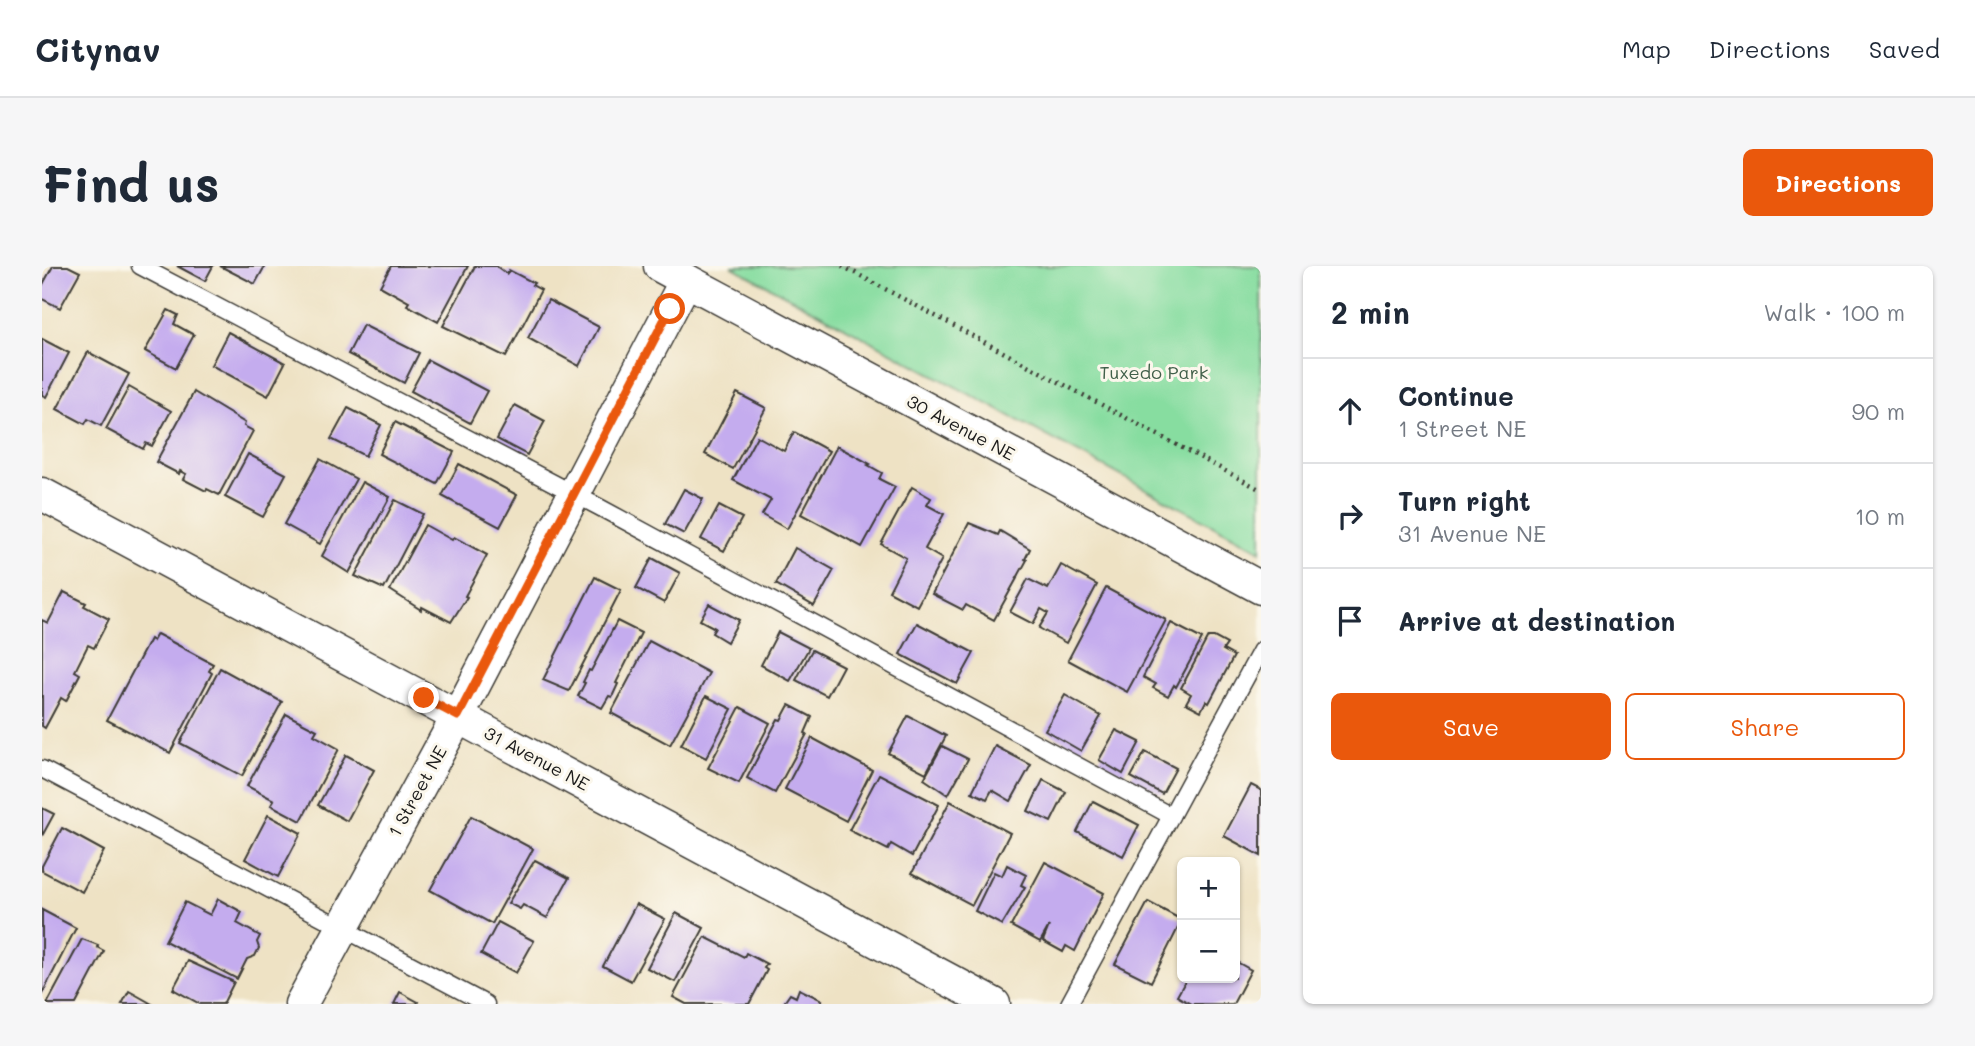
<!DOCTYPE html>
<html lang="en">
<head>
<meta charset="utf-8">
<style>
	:root { --surface:#fff; --page:#f6f6f7; --text:#1f2937; --muted:#747a83; --line:#e0e1e3; --accent:#ea580c }
	body { margin:0; font-family:Mali,sans-serif; background:var(--page); color:var(--text) }
	.controls { position:absolute; right:21px; bottom:21px; display:grid; overflow:hidden; border-radius:10px; box-shadow:0 2px 5px #0004 }
	.controls button { width:63px; height:63px; display:grid; place-items:center; padding:0; border:0; border-bottom:2px solid var(--line); background:var(--surface); color:var(--text); font:35px sans-serif }
	.stop { position:absolute; width:21px; height:21px; margin:-16px; border:5px solid #ea580c; border-radius:50%; background:#fff }
	.stop.end { background:#ea580c; border-color:#fff; box-shadow:0 2px 7px #0008 }
	.list { margin:0; padding:0; list-style:none }
	h2 { display:flex; justify-content:space-between; align-items:center; height:91px; margin:0; padding:0 28px; font-size:30px }
	h2 small { font-size:23px; font-weight:400; color:var(--muted) }
	.list li { display:grid; grid-template-columns:46px 1fr auto; gap:21px; align-items:center; box-sizing:border-box; height:105px; padding:0 28px; border-top:2px solid var(--line) }
	.list b { display:block; font-size:26px; white-space:nowrap }
	.list p { margin:0; font-size:23px; white-space:nowrap; color:var(--muted) }
	.list em { font-size:23px; font-style:normal; color:var(--muted) }
	.actions { display:flex; gap:14px; padding:21px 28px }
	.actions a { flex:1; padding:16px 0; border:2px solid var(--accent); border-radius:10px; text-align:center; font-size:24px; color:var(--accent) }
	.actions .main { background:var(--accent); color:#fff }
	.icon { flex:none; width:38px; height:38px; fill:none; stroke:currentColor; stroke-width:2; stroke-linecap:round; stroke-linejoin:round }
	.map { position:relative; flex:none; width:1219px; height:738px; overflow:hidden; border-radius:10px }
	header { display:flex; align-items:center; gap:42px; box-sizing:border-box; height:98px; padding:0 35px; background:var(--surface); border-bottom:2px solid var(--line) }
	header strong { font-size:33px }
	nav { display:flex; gap:38px; margin-inline-start:auto; font-size:24px }
	.intro { display:flex; align-items:center; justify-content:space-between; box-sizing:border-box; height:168px; padding:0 42px }
	h1 { margin:0; font-size:49px }
	.button { padding:18px 32px; border-radius:10px; background:var(--accent); color:#fff; font-size:24px; font-weight:700 }
	main { display:flex; gap:42px; padding:0 42px }
	aside { flex:1; background:var(--surface); border-radius:10px; box-shadow:0 2px 5px #0004 }
	.map>svg:first-child { display:block }
	.green { fill:#87dda0; stroke:#527c5e; stroke-width:2 }
	.building { fill:#c4acee }
	.lines { fill:none; stroke-linecap:round; stroke-linejoin:round }
	.lane-casing { stroke:#3c3a35; stroke-width:19 }
	.street-casing { stroke:#3c3a35; stroke-width:35 }
	.path { stroke:#3c3a35; stroke-width:4.5; stroke-dasharray:2 5; stroke-linecap:butt }
	.lane { stroke:#fff; stroke-width:16 }
	.street { stroke:#fff; stroke-width:32 }
	.route { stroke:#ea580c; stroke-width:9 }
	.labels { text-anchor:middle; dominant-baseline:central; stroke-width:6; stroke-linejoin:round; paint-order:stroke }
	.park-label { font-size:18px; fill:#41604a; stroke:#fbf7ec }
	.street-label { font-size:18px; fill:#1c1c1c; stroke:#fbf7ec }
</style>
</head>
<body>
<header>
<strong>Citynav</strong>
<nav><a>Map</a><a>Directions</a><a>Saved</a></nav>
</header>
<div class="intro"><h1>Find us</h1><a class="button">Directions</a></div>
<main>
<div class="map">
<svg width="1219" height="738" viewBox="0 0 1219 738">
	<rect width="100%" height="100%" fill="#fbf7ec"/>
	<filter id="ink" filterUnits="userSpaceOnUse"><feTurbulence type="fractalNoise" baseFrequency=".0143" numOctaves="2"/><feDisplacementMap in="SourceGraphic" scale="14" xChannelSelector="R" yChannelSelector="G"/><feConvolveMatrix kernelMatrix="1 2 1 2 8 2 1 2 1" color-interpolation-filters="sRGB"/></filter>
	<filter id="wash" filterUnits="userSpaceOnUse"><feTurbulence type="fractalNoise" baseFrequency=".00686" numOctaves="4" result="noise"/><feDisplacementMap in="SourceGraphic" scale="28" xChannelSelector="R" yChannelSelector="G"/><feGaussianBlur stdDeviation="1.57" result="paint"/><feColorMatrix in="noise" values="0 0 0 0 0 0 0 0 0 0 0 0 0 0 0 0 0 1.4 0 .05"/><feComposite in="paint" operator="in"/></filter>
	<g filter="url(#wash)">
		<rect width="100%" height="100%" fill="#eee2c4"/>
		<!-- green -->
		<path class="green" d="M689 0H1219V285Z"/>
		<g id="blocks">
			<!-- building -->
			<g class="building">
				<path d="M11 0H26L38 6 18 42 0 33V20Z"/>
				<path d="M135 0H171L163 15Z"/>
				<path d="M178 0H223L213 18Z"/>
				<path d="M349 0H426L396 56 365 39 367 36 338 20Z"/>
				<path d="M433 0H454L465 8 467 4 492 17 490 19 499 24 464 91 401 60Z"/>
				<path d="M506 34 557 61 537 100 486 72Z"/>
				<path d="M126 44 136 49 132 58 152 69 134 102 103 85Z"/>
				<path d="M321 59 377 87 362 117 306 88Z"/>
				<path d="M186 66 243 97 226 130 169 99Z"/>
				<path d="M0 73 27 87 4 131 0 129Z"/>
				<path d="M46 86 87 108 59 160 46 153 43 158 15 143Z"/>
				<path d="M386 94 445 125 428 157 369 125Z"/>
				<path d="M87 121 129 145 110 180 104 177 101 183 64 163Z"/>
				<path d="M152 126 203 157 202 160 211 165 177 229 165 223 164 225 141 213 144 208 138 205 137 208 114 196Z"/>
				<path d="M695 127 724 142 691 203 663 188Z"/>
				<path d="M473 139 503 155 485 189 455 173Z"/>
				<path d="M306 142 339 159 323 190 289 173Z"/>
				<path d="M353 156 412 186 395 218 337 188Z"/>
				<path d="M752 166 787 185 745 263 720 249 729 234 691 214 715 170 742 185Z"/>
				<path d="M795 180 828 198 826 199 840 207 837 213 853 221 820 281 759 248Z"/>
				<path d="M206 188 244 208 221 251 183 231Z"/>
				<path d="M278 193 314 213 278 278 242 258Z"/>
				<path d="M417 198 475 229 458 261 400 230Z"/>
				<path d="M320 216 348 231 307 307 280 290Z"/>
				<path d="M870 221 889 232 885 239 902 248 883 283 900 293 875 340 847 325 864 292 839 278Z"/>
				<path d="M642 223 661 233 642 268 623 258Z"/>
				<path d="M353 234 381 248 342 323 313 310Z"/>
				<path d="M677 240 700 252 682 285 659 273Z"/>
				<path d="M927 257 956 269 958 265 988 283 983 293 985 294 952 354 924 339 921 344 890 328Z"/>
				<path d="M383 259 410 274 412 271 445 289 423 330 425 331 409 356 380 341 379 344 348 324Z"/>
				<path d="M753 282 792 304 772 340 734 318Z"/>
				<path d="M610 292 638 307 622 337 594 322Z"/>
				<path d="M1019 299 1055 319 1024 377 997 362 1006 347 999 343 991 358 968 346 986 313 1006 323Z"/>
				<path d="M553 311 579 324 527 425 501 414Z"/>
				<path d="M1064 322 1124 354 1085 426 1026 394Z"/>
				<path d="M22 326 44 337 42 340 67 353 52 382 46 379 33 405 38 408 24 435 19 432 3 462 0 460V354L6 357Z"/>
				<path d="M667 338 697 354 685 376 670 367 673 362 658 354Z"/>
				<path d="M575 355 599 367 574 417 576 418 570 431 567 430 560 442 536 430 543 417 541 416 547 404 549 405Z"/>
				<path d="M875 357 932 387 915 418 858 388Z"/>
				<path d="M1129 357 1160 373 1134 421 1132 419 1126 430 1111 422 1114 418 1101 411Z"/>
				<path d="M736 366 767 382 748 415 719 399Z"/>
				<path d="M115 368 171 398 167 405 170 407 128 487 65 454 108 373 111 375Z"/>
				<path d="M1166 371H1172L1185 378 1181 384 1192 390 1167 437 1164 435 1159 445 1144 437 1149 428 1139 422Z"/>
				<path d="M607 375 667 407 628 479 569 447Z"/>
				<path d="M770 384 801 400 785 430 754 414Z"/>
				<path d="M178 402 240 436 200 510 138 477Z"/>
				<path d="M1023 429 1059 450 1039 485 1003 464Z"/>
				<path d="M664 430 690 443 664 492 639 479Z"/>
				<path d="M747 439 770 451 763 467 765 468 733 527 705 512 736 453 739 454Z"/>
				<path d="M698 441 728 457 697 517 666 502Z"/>
				<path d="M244 448 275 464 272 469 297 483 259 555 229 539 232 534 205 520Z"/>
				<path d="M866 450 904 470 884 507 846 487Z"/>
				<path d="M1074 464 1098 476 1081 508 1057 494Z"/>
				<path d="M770 472 830 504 804 555 743 523Z"/>
				<path d="M900 480 926 493 906 529 882 513Z"/>
				<path d="M953 480 989 499 969 535 950 524 945 533 930 526Z"/>
				<path d="M1103 486 1134 502 1120 528 1089 511Z"/>
				<path d="M304 489 332 504 305 555 276 539Z"/>
				<path d="M837 508 897 539 870 590 849 578 846 584 807 564Z"/>
				<path d="M1001 514 1024 526 1009 556 986 545Z"/>
				<path d="M1209 519 1219 524V590L1182 570Z"/>
				<path d="M908 535 968 567 930 639 870 607Z"/>
				<path d="M1051 535 1097 559 1081 590 1035 566Z"/>
				<path d="M0 542 12 548 0 570Z"/>
				<path d="M226 549 259 567 236 611 203 593Z"/>
				<path d="M429 550 491 583 450 658 388 624Z"/>
				<path d="M20 562 62 585 40 626 0 605V600Z"/>
				<path d="M493 594 527 612 505 652 481 639 478 643 466 637Z"/>
				<path d="M1003 596 1062 627 1033 685 1024 680 1021 686 1001 675 1007 660 998 676 969 660Z"/>
				<path d="M965 599 984 609 979 619 983 621 960 659 933 645 952 606 960 610Z"/>
				<path d="M176 633 200 646 195 657 218 670 215 676 217 682 213 690 205 693 195 713 123 675 143 636 168 649Z"/>
				<path d="M1106 636 1140 654 1109 716 1073 698Z"/>
				<path d="M594 638 623 653 589 715 561 700Z"/>
				<path d="M0 644 34 662 0 728Z"/>
				<path d="M634 647 662 662 633 716 605 702Z"/>
				<path d="M456 656 492 675 474 707 439 688Z"/>
				<path d="M663 671 702 691 704 687 725 698 722 702 725 704 707 738H644L631 731Z"/>
				<path d="M40 673 56 679 55 681 62 685 34 738H5Z"/>
				<path d="M146 695 192 716 181 738H158L131 723Z"/>
				<path d="M1193 695 1209 704 1191 738H1149L1135 730 1145 712H1193Z"/>
				<path d="M757 723 780 734 778 738H741L748 728 754 731Z"/>
				<path d="M87 725 110 738H80Z"/>
				<path d="M358 726 376 736 375 738H352Z"/>
			</g>
		</g>
	</g>
	<g filter="url(#ink)">
		<use href="#blocks" fill-opacity="0" stroke="#3c3a35" stroke-width="2"/>
		<g class="lines">
			<!-- lane casing -->
			<g class="lane-casing">
				<g id="lane">
					<path d="M98 0 557 241 1129 550"/>
					<path d="M0 503 444 738"/>
					<path d="M1027 738 1219 384"/>
				</g>
			</g>
			<!-- street casing -->
			<g class="street-casing">
				<g id="street">
					<path d="M618 0 1219 322"/>
					<path d="M0 228 952 738"/>
					<path d="M259 738 416 450 644 14"/>
				</g>
			</g>
			<!-- path -->
			<path class="path" d="M800 0 1219 224"/>
			<!-- lane -->
			<use href="#lane" class="lane"/>
			<!-- street -->
			<use href="#street" class="street"/>
		</g>
	</g>
	<g class="lines" filter="url(#ink)">
		<!-- route -->
		<path class="route" d="M382 432 416 450 628 43"/>
	</g>
	<g class="labels">
		<!-- park labels -->
		<g class="park-label">
			<text x="1112" y="106">Tuxedo Park</text>
		</g>
		<!-- street labels -->
		<g class="street-label">
			<text transform="translate(919 161) rotate(28)">30 Avenue NE</text>
			<text transform="translate(495 492) rotate(28)">31 Avenue NE</text>
			<text transform="translate(375 525) rotate(-61)">1 Street NE</text>
		</g>
	</g>
</svg>
<div class="controls">
<button>+</button>
<button>−</button>
</div>
<div class="stop" style="left:628px;top:43px"></div>
<div class="stop end" style="left:382px;top:432px"></div>
</div>
<aside>
<h2>2 min<small>Walk · 100 m</small></h2>
<ul class="list">
<li><svg class="icon" aria-label="ahead" viewBox="0 0 24 24"><path d="M12 20V5M6 11l6-6 6 6"/></svg><div><b>Continue</b><p>1 Street NE</p></div><em>90 m</em></li>
<li><svg class="icon" aria-label="right" viewBox="0 0 24 24"><path d="M7 20v-9h11M14 6l5 5-5 5"/></svg><div><b>Turn right</b><p>31 Avenue NE</p></div><em>10 m</em></li>
<li><svg class="icon" aria-label="arrive" viewBox="0 0 24 24"><path d="M6 21V4h12l-3 4 3 4H6"/></svg><div><b>Arrive at destination</b></div></li>
</ul>
<div class="actions"><a class="main">Save</a><a>Share</a></div>
</aside>
</main>
</body>
</html>
